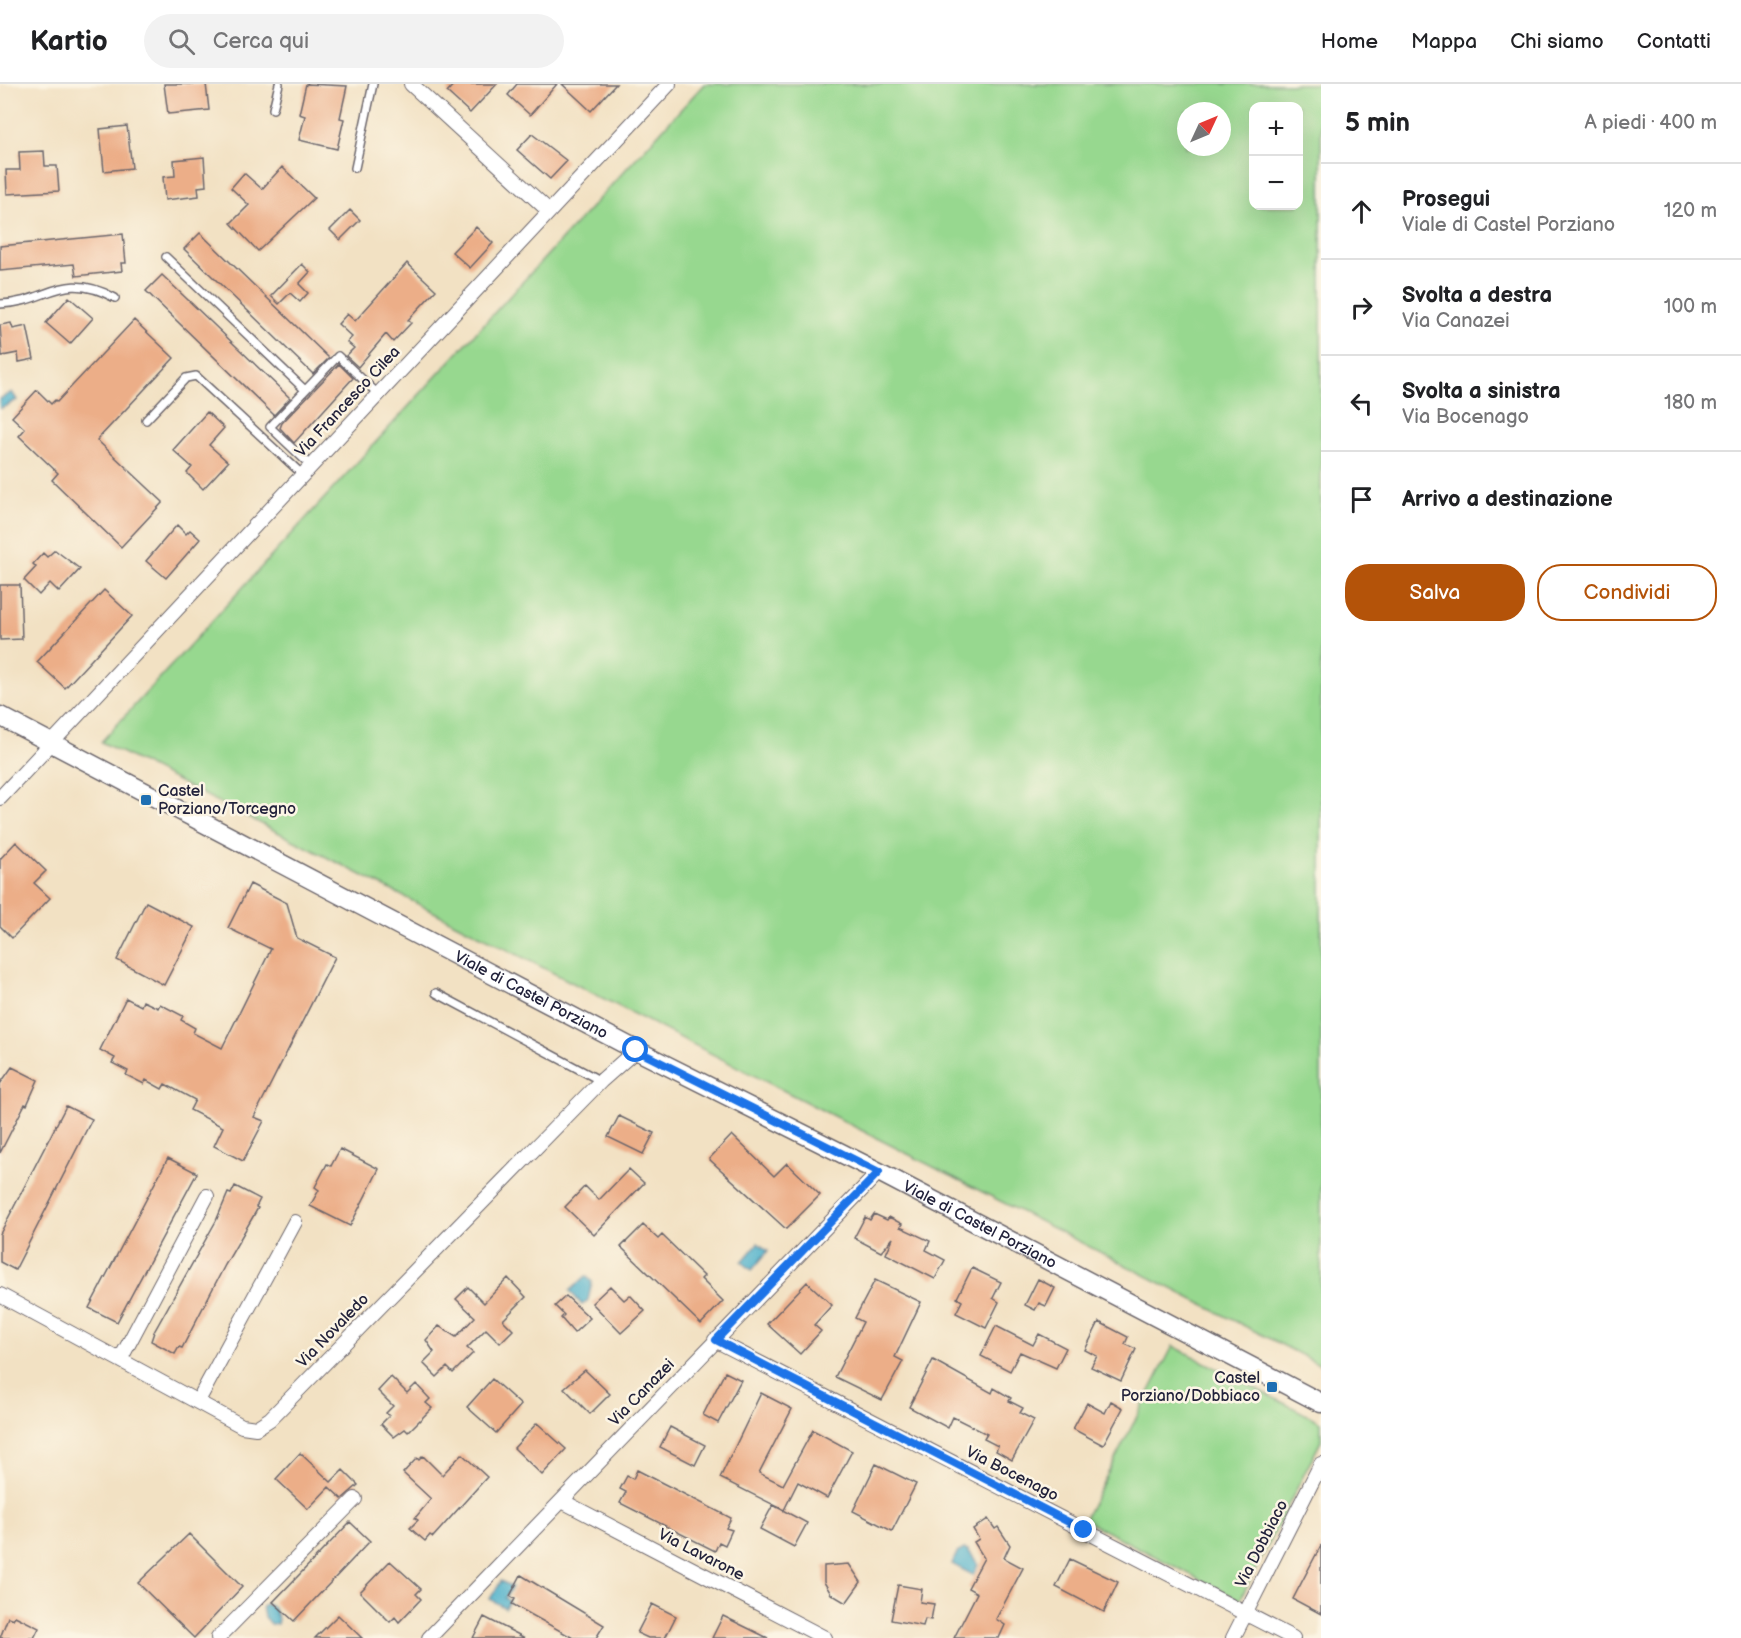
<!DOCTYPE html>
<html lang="it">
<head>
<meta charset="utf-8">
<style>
  body { margin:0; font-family:"Balsamiq Sans",sans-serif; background:#f2f2f2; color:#202124 }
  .controls { position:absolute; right:18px; top:18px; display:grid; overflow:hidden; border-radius:12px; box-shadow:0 6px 24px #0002 }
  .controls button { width:54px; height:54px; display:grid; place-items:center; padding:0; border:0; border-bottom:2px solid #e0e0e0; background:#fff; color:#202124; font:30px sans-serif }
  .compass { position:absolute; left:1177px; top:18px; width:54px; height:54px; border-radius:50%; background:#fff; box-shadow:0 6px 24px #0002; rotate:46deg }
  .stop { position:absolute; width:18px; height:18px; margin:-14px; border:4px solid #1a73e8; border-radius:50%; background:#fff }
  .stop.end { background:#1a73e8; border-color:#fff; box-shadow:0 2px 6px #0008 }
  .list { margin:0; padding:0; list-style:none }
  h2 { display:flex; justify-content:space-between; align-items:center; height:78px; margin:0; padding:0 24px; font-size:26px }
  h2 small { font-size:20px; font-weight:400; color:#757577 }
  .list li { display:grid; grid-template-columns:39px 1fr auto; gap:18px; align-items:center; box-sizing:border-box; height:96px; padding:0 24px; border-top:2px solid #e0e0e0 }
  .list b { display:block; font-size:22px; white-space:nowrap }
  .list p { margin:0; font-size:20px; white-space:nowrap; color:#757577 }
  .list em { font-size:20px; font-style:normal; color:#757577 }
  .actions { display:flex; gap:12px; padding:18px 24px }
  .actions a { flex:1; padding:14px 0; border:2px solid #b45309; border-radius:24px; text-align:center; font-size:21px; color:#b45309 }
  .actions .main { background:#b45309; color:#fff }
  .icon { flex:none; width:33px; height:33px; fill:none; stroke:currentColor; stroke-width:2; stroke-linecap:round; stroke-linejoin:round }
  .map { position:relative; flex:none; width:1321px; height:1554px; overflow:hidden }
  header { display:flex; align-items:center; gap:36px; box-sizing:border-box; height:84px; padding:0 30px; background:#fff; border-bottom:2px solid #e0e0e0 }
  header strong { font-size:28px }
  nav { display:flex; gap:33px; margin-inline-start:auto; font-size:21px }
  .search { width:420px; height:54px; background:#f2f2f2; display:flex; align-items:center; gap:15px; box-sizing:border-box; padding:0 21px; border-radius:33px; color:#757577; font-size:22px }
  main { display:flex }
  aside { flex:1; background:#fff }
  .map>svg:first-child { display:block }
</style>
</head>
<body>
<header>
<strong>Kartio</strong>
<div class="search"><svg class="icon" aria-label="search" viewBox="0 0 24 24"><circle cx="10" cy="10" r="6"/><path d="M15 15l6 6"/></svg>Cerca qui</div>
<nav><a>Home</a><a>Mappa</a><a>Chi siamo</a><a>Contatti</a></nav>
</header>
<main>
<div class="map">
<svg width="1321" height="1554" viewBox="0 0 1321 1554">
  <rect width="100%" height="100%" fill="#fcf5e5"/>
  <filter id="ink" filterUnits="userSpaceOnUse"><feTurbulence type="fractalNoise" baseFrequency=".0167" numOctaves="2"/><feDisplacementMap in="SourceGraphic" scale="12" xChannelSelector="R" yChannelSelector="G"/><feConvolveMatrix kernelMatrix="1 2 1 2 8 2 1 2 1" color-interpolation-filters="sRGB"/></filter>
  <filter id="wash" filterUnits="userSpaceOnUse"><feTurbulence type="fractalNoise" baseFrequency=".008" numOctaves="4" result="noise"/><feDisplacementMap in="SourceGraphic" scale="24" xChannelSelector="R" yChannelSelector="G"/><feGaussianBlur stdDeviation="1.35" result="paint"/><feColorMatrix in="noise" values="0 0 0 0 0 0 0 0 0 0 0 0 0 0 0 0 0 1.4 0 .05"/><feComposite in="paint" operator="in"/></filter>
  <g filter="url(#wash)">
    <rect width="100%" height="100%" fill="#f2e1c3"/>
    <path fill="#97d88f" stroke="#5c7d65" stroke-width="1.5" fill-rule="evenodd" d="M704 0H1321V1281L101 658ZM1254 22H1298V122H1254ZM1186 27H1222V63H1186Z
      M1173 1262 1321 1338V1357L1240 1516 1084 1436Z"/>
    <path fill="#4cb0cb" stroke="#376983" stroke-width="1.5" d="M12 308 17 316 0 325V315Z
      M758 1159 768 1167 752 1186 742 1178Z
      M586 1192 592 1198 588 1216 582 1221 570 1207Z
      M964 1465 968 1466 978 1480 973 1491 952 1480 957 1469Z
      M501 1497 512 1503 505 1514 509 1517 505 1524 490 1515Z
      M265 1520 273 1523 278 1535 277 1540 271 1541 264 1533 262 1523Z"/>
    <g id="blocks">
      <path fill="#ecae88" d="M164 0H206L209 26 168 30Z
        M306 0 347 2 340 34 344 35 337 65 299 56 305 32 299 30Z
        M454 0H497L470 29 447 8Z
        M517 0H557L530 31 508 11Z
        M562 0H616L591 27Z
        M127 42 132 84 104 87 100 45Z
        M532 50 567 77 550 95 517 66Z
        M44 67 45 82H57L59 107 7 110 6 86H20L19 68Z
        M204 73 206 102 198 103 199 112 165 116 163 93 175 92 174 76Z
        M282 83 314 114 258 167 231 139 249 121 231 104 244 89 262 105Z
        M350 126 360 136 340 156 330 146Z
        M476 143 493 159 470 184 452 168Z
        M200 149 329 274 313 290 184 165Z
        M123 150 126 179H121L122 187 76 192 74 180 0 187V162Z
        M407 179 436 206 408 236 411 239 393 258 386 250 358 283 346 272 354 264 347 258 352 253 338 240 347 230 355 237Z
        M302 180 310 188 299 200 308 209 300 218 290 209 279 220 271 212Z
        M162 191 290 314 274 331 146 207Z
        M69 213 93 234 70 260 46 239Z
        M134 236 174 274 97 356 163 418 121 463 52 396 58 389 19 352 25 345 12 333 37 306 51 320 55 316 57 318Z
        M11 239 13 245 27 242 34 275 19 278 18 269 2 272 0 241Z
        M339 280 353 294 294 359 280 344 282 339Z
        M207 328 224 344 209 361 228 378 203 405 187 389 192 383 173 366Z
        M177 441 186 450 190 446 200 455 166 494 146 477Z
        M55 466 80 485 59 508 50 499 39 511 24 496 36 483 33 480 43 469 47 473Z
        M0 501H20L22 555 0 556Z
        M104 506 132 532 65 604 37 578Z
        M16 758 46 787 34 799 50 814 12 854 0 842V775Z
        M250 800 287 819 297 854 335 873 254 1033 264 1037 243 1077 214 1062 223 1043 190 1026 195 1016 165 1000 162 1005 146 996 144 1000 126 991 128 987 112 979 115 974 100 966 126 914 141 922 143 917 158 924 160 920 183 932 181 936 195 944 193 949 222 964 271 865 228 844Z
        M146 818 194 843 164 901 117 876Z
        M12 983 38 996 27 1021 25 1020 0 1069V1000Z
        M66 1022 92 1035 15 1186 0 1178V1150Z
        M619 1032 654 1049 643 1070 608 1053Z
        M732 1051 774 1092 787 1079 820 1111 786 1145 709 1075Z
        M340 1065 379 1085 350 1142 310 1122 319 1106 315 1103 327 1080 331 1082Z
        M168 1074 197 1089 117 1238 89 1224Z
        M629 1085 644 1099 594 1151 565 1123 585 1102 599 1116Z
        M235 1102 260 1115 256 1123 258 1124 225 1181 182 1264 179 1263 175 1270 151 1257 154 1248 216 1137 228 1109 231 1110Z
        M874 1130 887 1136 889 1133 902 1140 900 1143 930 1157 926 1166 945 1176 935 1195 886 1170 893 1154 881 1168 854 1154 865 1133 870 1136Z
        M643 1141 658 1155 662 1151 704 1192 701 1195 723 1217 701 1240 621 1163Z
        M972 1184 1001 1198 993 1214 999 1218 986 1244 956 1229 962 1217 957 1214Z
        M508 1194 526 1213 503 1236 513 1246 500 1259 486 1245 467 1264 473 1269 453 1289 447 1283 437 1293 423 1279 434 1268 426 1256 439 1242 456 1253 475 1233 456 1215 468 1203 484 1219Z
        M1038 1195 1055 1204 1046 1222 1039 1219 1035 1226 1025 1221Z
        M875 1196 921 1218 895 1273 903 1277 882 1316 835 1293 863 1238 855 1234Z
        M807 1198 832 1221 814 1241 821 1247 800 1270 767 1240Z
        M610 1202 624 1216 630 1211 645 1227 621 1249 592 1219Z
        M566 1212 590 1234 574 1249 561 1234 564 1231 555 1222Z
        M1099 1238 1128 1253 1125 1260 1136 1265 1121 1297 1091 1283 1097 1272 1085 1266Z
        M996 1242 1033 1261 1039 1250 1066 1264 1056 1284 1020 1268 1010 1287 981 1272Z
        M933 1276 992 1309 994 1304 1011 1314 1009 1317 1023 1324 1020 1329 1034 1336 1012 1376 996 1367 998 1362 984 1355 987 1350 953 1333 948 1344 909 1323Z
        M585 1286 610 1310 590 1330 564 1304Z
        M725 1288 741 1296 718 1339 703 1331Z
        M391 1293 407 1309 416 1300 430 1315 426 1319 432 1324 408 1348 405 1345 394 1353 381 1340 389 1332 386 1329 393 1322 378 1307Z
        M492 1295 521 1321 496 1349 467 1323Z
        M761 1309 792 1325 759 1389 783 1401 813 1346 852 1367 827 1414 798 1398 784 1426 720 1394Z
        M1111 1317 1123 1324 1103 1361 1073 1345 1087 1319 1105 1329Z
        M537 1339 566 1365 542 1391 514 1364Z
        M670 1343 705 1361 695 1381 660 1363Z
        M300 1369 331 1398 343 1386 358 1401 342 1415 329 1403 308 1425 276 1395Z
        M462 1370 487 1393 433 1453 430 1451 425 1457 410 1444 418 1436 415 1434 431 1415 403 1389 417 1374 419 1376 423 1372 442 1391Z
        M876 1380 916 1400 892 1447 853 1427Z
        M637 1386 731 1434 726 1444 732 1446 725 1461 719 1458 715 1467 620 1419 626 1408 620 1405 627 1392 633 1395Z
        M773 1421 807 1439 794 1463 760 1445Z
        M988 1435 995 1445 998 1443 1010 1461 1004 1474 1023 1484 996 1535 1005 1541 999 1554H954L977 1509 968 1504 984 1474 974 1458 979 1455 973 1445Z
        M350 1438 370 1457 294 1537 273 1518Z
        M189 1450 242 1503 194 1554 138 1499Z
        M1321 1461V1530L1293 1515Z
        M1070 1475 1118 1498 1104 1528 1056 1503Z
        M390 1477 421 1505 416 1510 421 1515 399 1538 395 1533 390 1538 360 1508Z
        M849 1480 861 1498 846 1519 831 1510 824 1498V1482Z
        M521 1491 604 1541 596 1554H573L512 1520 515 1515 510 1512Z
        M898 1501 922 1505 920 1518 934 1520 931 1536 925 1535 923 1542 891 1536Z
        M652 1520 676 1532 665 1554H648L637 1549Z
        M338 1531 362 1554H315Z
        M15 1532 39 1544 34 1554H0L8 1533 13 1535Z
        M723 1532 768 1554H712Z
        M484 1533 525 1554H473Z"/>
    </g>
  </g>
  <g filter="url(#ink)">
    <use href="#blocks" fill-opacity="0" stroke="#6b656b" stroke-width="1.5"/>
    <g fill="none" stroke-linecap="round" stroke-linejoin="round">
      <defs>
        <path id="service" d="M273 25 279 0
          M355 84 373 0
          M166 173 305 306
          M0 220C48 219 61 185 115 214
          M146 336 186 294 196 292 303 391
          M311 382 270 343 338 272 378 310
          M436 909 601 997"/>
        <path id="minor" d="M411 0 549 127
          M0 714 669 0
          M0 1211 242 1342 256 1344 270 1335 601 997 636 966
          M715 1256 1293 1554
          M120 1276 207 1112
          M198 1317 295 1138
          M562 1417 825 1554
          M218 1554 355 1415
          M429 1554 879 1088
          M1233 1554 1321 1380"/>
        <g id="tertiary">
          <path id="s1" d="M0 632 636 966 879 1088 1321 1319"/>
        </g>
      </defs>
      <use href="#service" stroke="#6b656b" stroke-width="10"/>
      <use href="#minor" stroke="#6b656b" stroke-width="16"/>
      <use href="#tertiary" stroke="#6b656b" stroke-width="21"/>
      <use href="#service" stroke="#fff" stroke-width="7"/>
      <use href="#minor" stroke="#fff" stroke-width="14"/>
      <use href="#tertiary" stroke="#fff" stroke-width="18"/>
    </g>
  </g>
  <g fill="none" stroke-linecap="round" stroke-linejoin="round" filter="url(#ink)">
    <path stroke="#1a73e8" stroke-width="8" d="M636 966 879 1088 716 1256 1084 1446"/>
  </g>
  <g fill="#1f6fb2" stroke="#fcf5e5" stroke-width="2">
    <rect x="140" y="710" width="12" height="12" rx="3"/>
    <rect x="1266" y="1297" width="12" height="12" rx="3"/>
  </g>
  <g text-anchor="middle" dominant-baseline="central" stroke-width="5" stroke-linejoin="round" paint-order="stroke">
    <g font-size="16" fill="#22223b" stroke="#fcf5e5">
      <text transform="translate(348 318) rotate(-47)">Via Francesco Cilea</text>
      <text stroke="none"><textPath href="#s1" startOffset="600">Viale di Castel Porziano</textPath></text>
      <text stroke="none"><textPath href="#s1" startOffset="1104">Viale di Castel Porziano</textPath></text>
      <text transform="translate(333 1247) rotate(-46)">Via Novaledo</text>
      <text transform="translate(642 1309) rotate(-46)">Via Canazei</text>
      <text transform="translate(1012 1390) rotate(27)">Via Bocenago</text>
      <text transform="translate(1262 1460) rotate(-63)">Via Dobbiaco</text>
      <text transform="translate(701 1471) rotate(27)">Via Lavarone</text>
    </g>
    <g font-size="16" fill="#22223b" stroke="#fcf5e5" text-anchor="start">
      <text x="158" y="707">Castel<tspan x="158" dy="18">Porziano/Torcegno</tspan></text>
      <text x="1260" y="1294" text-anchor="end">Castel<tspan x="1260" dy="18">Porziano/Dobbiaco</tspan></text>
    </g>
  </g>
</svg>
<div class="controls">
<button>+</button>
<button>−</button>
</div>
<svg class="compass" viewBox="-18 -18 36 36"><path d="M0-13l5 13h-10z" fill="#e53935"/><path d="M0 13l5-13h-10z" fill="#757577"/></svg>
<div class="stop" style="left:636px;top:966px"></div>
<div class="stop end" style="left:1084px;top:1446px"></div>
</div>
<aside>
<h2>5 min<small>A piedi · 400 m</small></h2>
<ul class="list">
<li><svg class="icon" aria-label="ahead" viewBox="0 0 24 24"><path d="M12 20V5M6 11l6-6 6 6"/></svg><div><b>Prosegui</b><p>Viale di Castel Porziano</p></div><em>120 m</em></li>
<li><svg class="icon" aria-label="right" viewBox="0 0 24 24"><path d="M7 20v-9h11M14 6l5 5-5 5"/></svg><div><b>Svolta a destra</b><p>Via Canazei</p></div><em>100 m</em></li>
<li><svg class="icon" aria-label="left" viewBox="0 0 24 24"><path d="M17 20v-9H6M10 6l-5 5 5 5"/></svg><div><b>Svolta a sinistra</b><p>Via Bocenago</p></div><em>180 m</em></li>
<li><svg class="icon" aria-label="arrive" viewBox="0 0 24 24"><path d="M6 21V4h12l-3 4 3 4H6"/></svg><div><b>Arrivo a destinazione</b></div></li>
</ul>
<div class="actions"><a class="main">Salva</a><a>Condividi</a></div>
</aside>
</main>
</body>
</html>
